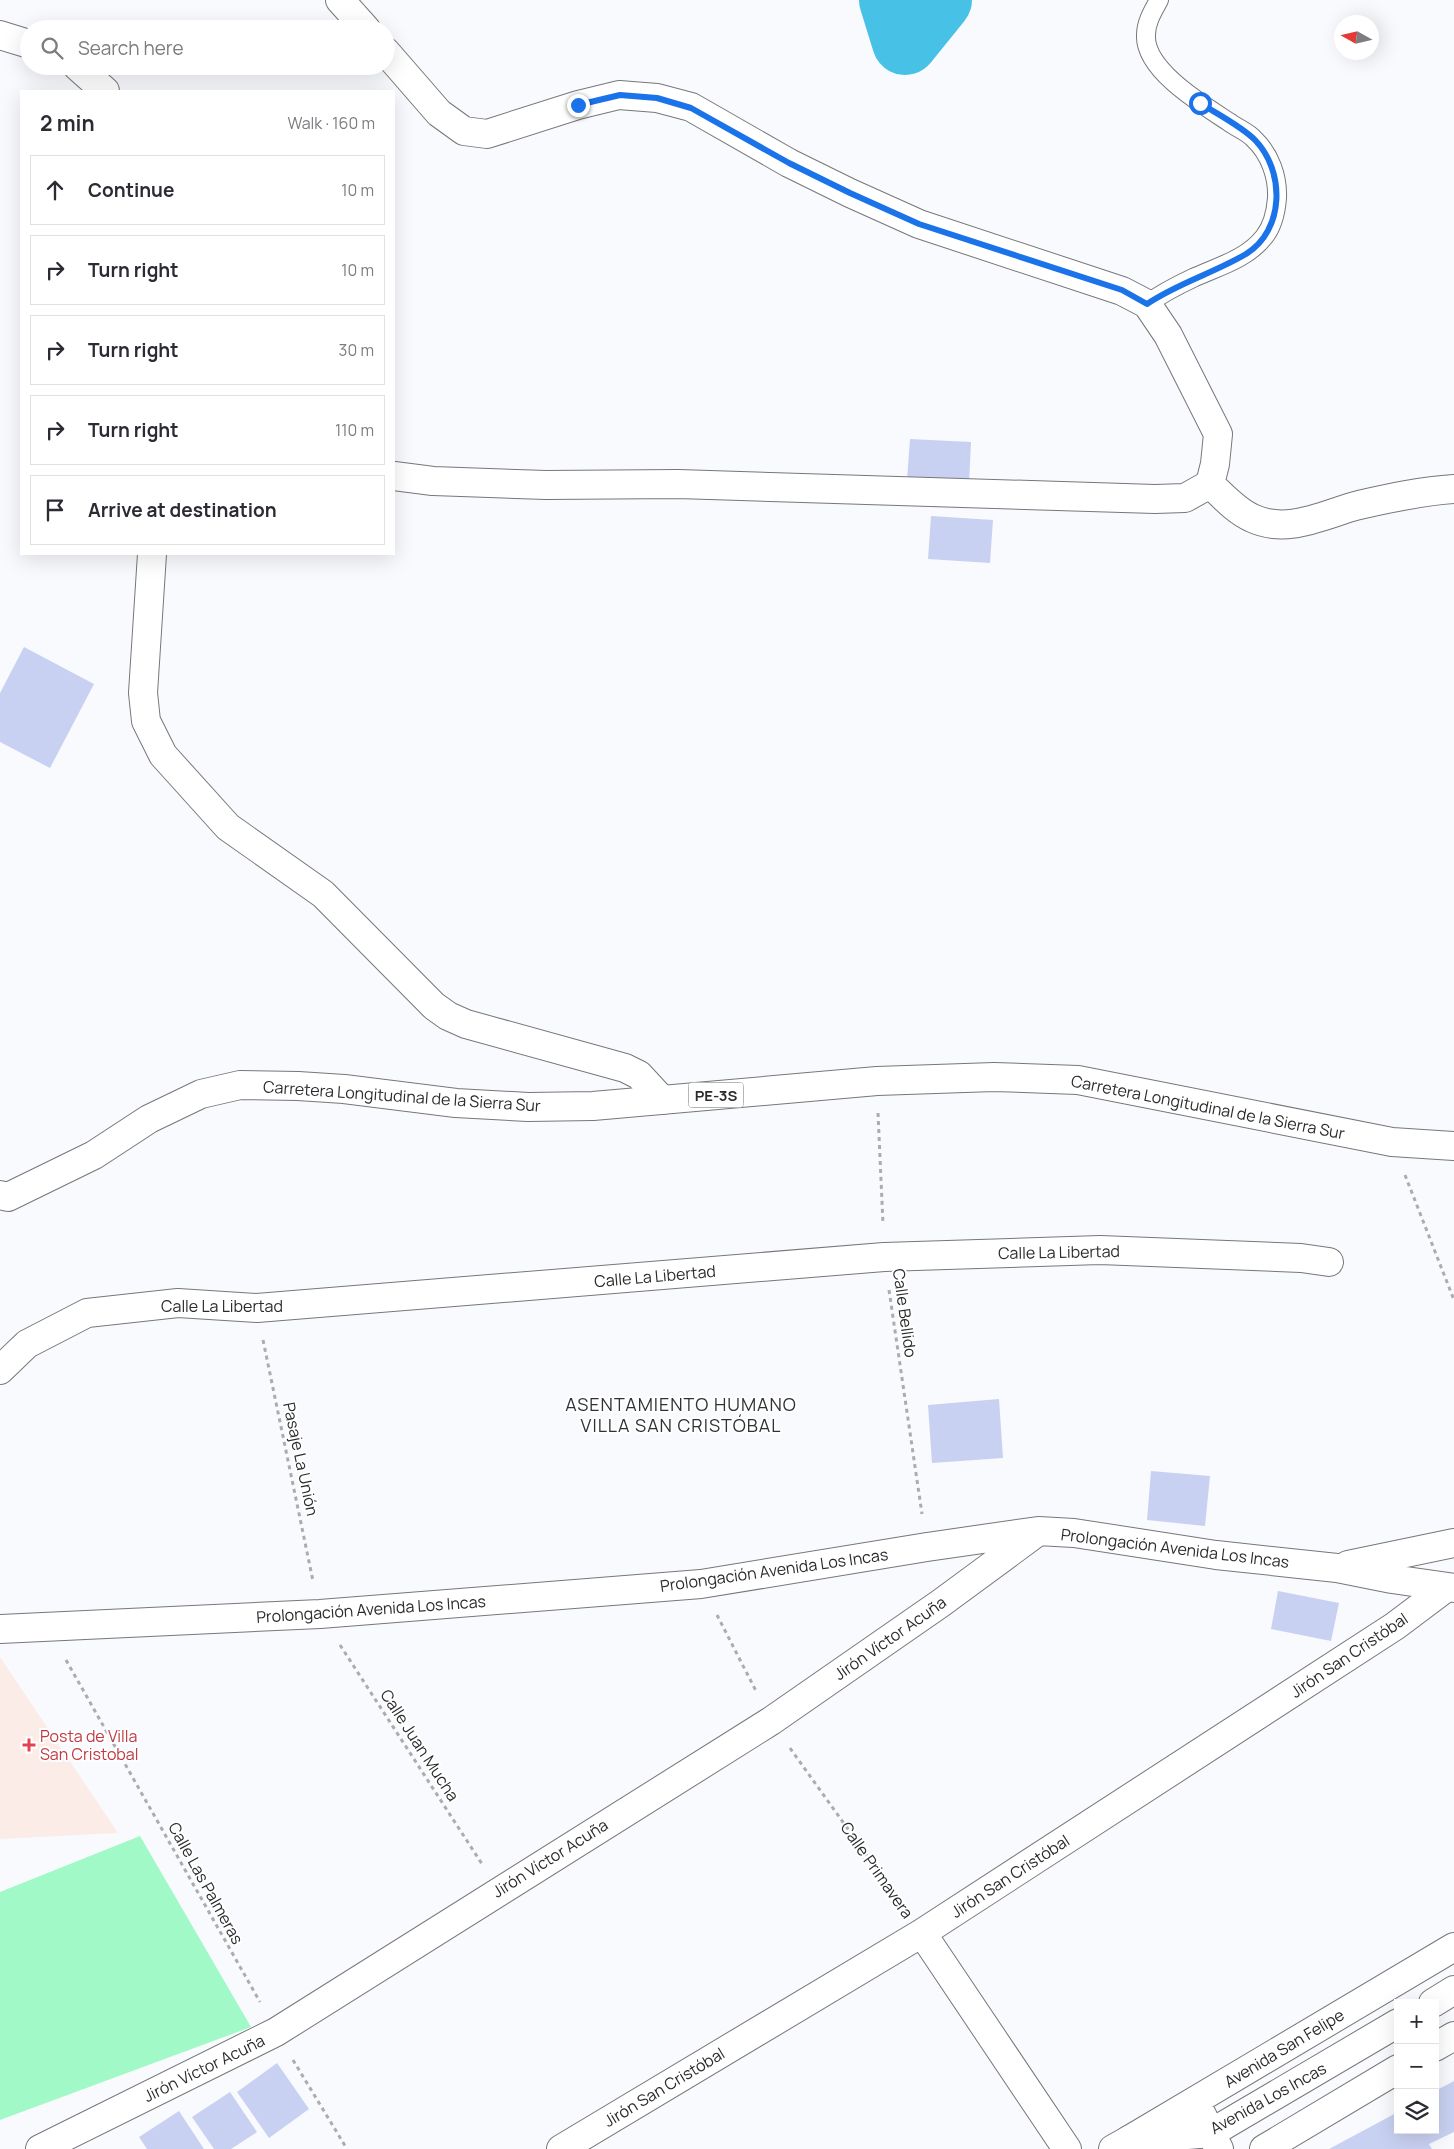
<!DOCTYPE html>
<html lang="en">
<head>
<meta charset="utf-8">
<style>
  body { margin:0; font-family:Manrope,sans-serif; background:#f2f2f3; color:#2b2b33 }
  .controls { position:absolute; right:15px; bottom:15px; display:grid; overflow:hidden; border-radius:0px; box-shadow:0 5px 20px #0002 }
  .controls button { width:45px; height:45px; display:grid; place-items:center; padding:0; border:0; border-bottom:1px solid #e1e1e2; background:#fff; color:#2b2b33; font:25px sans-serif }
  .compass { position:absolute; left:1334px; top:15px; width:45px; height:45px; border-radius:50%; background:#fff; box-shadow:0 5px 20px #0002; rotate:278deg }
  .stop { position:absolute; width:15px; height:15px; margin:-11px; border:4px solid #1a73e8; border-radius:50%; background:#fff }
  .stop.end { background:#1a73e8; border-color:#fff; box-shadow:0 1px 5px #0008 }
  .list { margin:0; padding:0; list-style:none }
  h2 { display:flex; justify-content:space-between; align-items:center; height:65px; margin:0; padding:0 20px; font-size:21px }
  h2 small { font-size:16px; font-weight:400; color:#7c7c81 }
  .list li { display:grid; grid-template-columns:32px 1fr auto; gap:15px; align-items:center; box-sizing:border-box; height:70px; margin:0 10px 10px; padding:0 10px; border:1px solid #e1e1e2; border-radius:0px }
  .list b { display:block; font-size:19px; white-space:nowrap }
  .list em { font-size:16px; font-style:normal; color:#7c7c81 }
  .icon { flex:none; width:28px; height:28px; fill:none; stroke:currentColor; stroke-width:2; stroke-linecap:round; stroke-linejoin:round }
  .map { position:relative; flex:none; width:1454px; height:2149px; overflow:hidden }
  .search { position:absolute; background:#fff; box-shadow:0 5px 20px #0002; left:20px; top:20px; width:375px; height:55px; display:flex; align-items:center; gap:12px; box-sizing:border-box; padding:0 18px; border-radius:28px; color:#7c7c81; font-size:19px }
  .panel { position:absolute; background:#fff; box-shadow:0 5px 20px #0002; left:20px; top:90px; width:375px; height:465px; border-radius:0px }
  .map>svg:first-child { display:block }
</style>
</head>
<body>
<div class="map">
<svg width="1454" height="2149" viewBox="0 0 1454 2149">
  <rect width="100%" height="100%" fill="#f9fafd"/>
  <path fill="#fcece8" d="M0 1657 118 1833 0 1839Z"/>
  <path fill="#a1f9c7" d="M140 1836 251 2027 0 2120V1892Z"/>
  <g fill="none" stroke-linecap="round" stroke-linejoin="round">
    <path stroke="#48c1e7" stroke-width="66" d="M892 0 905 42 939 0"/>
  </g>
  <path fill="#c9d1f2" d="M910 439 971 442 969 484 907 480Z
    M931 516 993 520 990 563 928 559Z
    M24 647 94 684 50 768 0 742V693Z
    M999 1399 1003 1458 932 1463 928 1405Z
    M1151 1471 1210 1476 1205 1526 1147 1520Z
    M1278 1591 1339 1603 1331 1641 1271 1629Z
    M277 2063 309 2109 269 2138 237 2092Z
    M1454 2081V2132L1429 2144 1432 2149H1329L1398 2112V2130H1435V2091Z
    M230 2092 257 2132 231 2149H214L192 2117Z
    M179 2111 204 2149H147L139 2137Z"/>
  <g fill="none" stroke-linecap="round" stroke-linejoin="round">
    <defs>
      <path id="service" d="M1147 304C1161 294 1176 286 1193 278 1217 267 1247 259 1264 237 1273 226 1276 211 1277 198 1278 177 1270 154 1254 139 1248 132 1237 128 1229 122 1203 105 1144 70 1146 35 1146 22 1153 11 1159 0"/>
      <path id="minor" d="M340 0 366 29
        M0 35 29 44
        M386 52 439 113 464 131 487 134 578 105 619 95 657 98 691 107 789 163 850 193 919 224 1122 291 1147 304 1168 335 1218 434 1215 464 1210 484 1185 498 1155 499 678 484 546 485 433 481 394 476
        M77 66 105 91
        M1210 484C1223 496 1236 511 1252 518 1288 535 1324 514 1359 505 1390 498 1422 491 1454 489
        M152 554 143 693 146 721 163 755 228 827 323 894 434 1006 448 1016 466 1024 625 1068 639 1075 662 1100
        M0 1370 27 1344 87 1313 178 1303 257 1308 884 1257 1100 1250 1301 1258 1329 1262
        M1348 1565 1454 1543
        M0 1629 320 1614 701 1584 927 1547 1038 1531 1074 1533 1216 1555 1337 1568 1392 1579 1454 1588
        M922 1933 1067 2149
        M1195 2101 1219 2149
        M1129 2140 1454 1947
        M40 2149 276 2032 771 1721 941 1603 1036 1533
        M561 2149 922 1933 1395 1626 1447 1587"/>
      <path id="tertiary" d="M1433 2003 1454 1990
        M1435 2047 1454 2036
        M1113 2149 1129 2140 1211 2133 1398 2023
        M1264 2149 1398 2069"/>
      <path id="trunk" d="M0 1195 8 1197 94 1155 149 1119 201 1094 240 1085 298 1086 344 1089 456 1103 528 1107 593 1106 877 1081 994 1077 1078 1080 1392 1142 1454 1146"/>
    </defs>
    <use href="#service" stroke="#76777a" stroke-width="20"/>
    <use href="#minor" stroke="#76777a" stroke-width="30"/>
    <use href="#tertiary" stroke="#76777a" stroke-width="30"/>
    <use href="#trunk" stroke="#76777a" stroke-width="30"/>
    <path stroke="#abacae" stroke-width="3" stroke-dasharray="4 4" stroke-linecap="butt" d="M878 1113 883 1224
      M1405 1175 1454 1300
      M889 1290 922 1514
      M263 1340 313 1581
      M717 1615 756 1691
      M340 1645 482 1864
      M66 1660 260 2002
      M790 1748 903 1906
      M293 2060 347 2149"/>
    <use href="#service" stroke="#fff" stroke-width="18"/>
    <use href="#minor" stroke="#fff" stroke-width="28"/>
    <use href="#tertiary" stroke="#fff" stroke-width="28"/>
    <use href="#trunk" stroke="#fff" stroke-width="28"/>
  </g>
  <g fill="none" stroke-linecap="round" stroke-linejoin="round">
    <path stroke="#1a73e8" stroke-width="6" d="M578 105 620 95 657 98 691 108 789 163 850 193 919 224 1122 290 1147 304C1178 283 1214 273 1246 254 1285 230 1285 171 1255 140 1241 126 1217 114 1200 103"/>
  </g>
  <path fill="#e0444e" stroke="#fff" stroke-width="2" d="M26.5 1737.5h5v5h5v5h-5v5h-5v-5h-5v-5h5z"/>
  <g text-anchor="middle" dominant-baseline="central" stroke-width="4" stroke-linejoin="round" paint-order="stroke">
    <rect fill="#fff" stroke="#6a6b6b" stroke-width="1" x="688.5" y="1082.5" width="55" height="25" rx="4"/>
    <g font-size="15" font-weight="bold" fill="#2a2b2c">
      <text x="716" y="1095">PE-3S</text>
    </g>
    <g font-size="16" fill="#2a2b2c" stroke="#fff">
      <text transform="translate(402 1096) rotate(4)">Carretera Longitudinal de la Sierra Sur</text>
      <text transform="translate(1208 1107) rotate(11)">Carretera Longitudinal de la Sierra Sur</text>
      <text transform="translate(1059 1252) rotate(-1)">Calle La Libertad</text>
      <text transform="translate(655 1276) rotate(-5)">Calle La Libertad</text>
      <text x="222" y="1306">Calle La Libertad</text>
      <text transform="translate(905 1313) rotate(82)">Calle Bellido</text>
      <text transform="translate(301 1459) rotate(78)">Pasaje La Unión</text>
      <text transform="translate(1175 1548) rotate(7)">Prolongación Avenida Los Incas</text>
      <text transform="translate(774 1570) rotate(-8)">Prolongación Avenida Los Incas</text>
      <text transform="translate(371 1609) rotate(-4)">Prolongación Avenida Los Incas</text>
      <text transform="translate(890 1638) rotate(-35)">Jirón Víctor Acuña</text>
      <text transform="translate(1349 1655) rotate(-34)">Jirón San Cristóbal</text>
      <text transform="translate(420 1745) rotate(57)">Calle Juan Mucha</text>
      <text transform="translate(550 1858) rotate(-32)">Jirón Víctor Acuña</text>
      <text transform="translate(877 1870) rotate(55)">Calle Primavera</text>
      <text transform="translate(1010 1876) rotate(-33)">Jirón San Cristóbal</text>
      <text transform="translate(206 1883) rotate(61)">Calle Las Palmeras</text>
      <text transform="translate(1284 2048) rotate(-31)">Avenida San Felipe</text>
      <text transform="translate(204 2068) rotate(-26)">Jirón Víctor Acuña</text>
      <text transform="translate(664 2087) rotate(-31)">Jirón San Cristóbal</text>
      <text transform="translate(1268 2098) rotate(-29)">Avenida Los Incas</text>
    </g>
    <g font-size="16" fill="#be3a42" stroke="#fff" text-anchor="start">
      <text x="40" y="1736">Posta de Villa<tspan x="40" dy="18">San Cristobal</tspan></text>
    </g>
    <g font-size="18" letter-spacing="1" fill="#303134" stroke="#fff">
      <text x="681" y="1404">ASENTAMIENTO HUMANO<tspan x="681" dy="21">VILLA SAN CRISTÓBAL</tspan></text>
    </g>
  </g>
</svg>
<div class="controls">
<button>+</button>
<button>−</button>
<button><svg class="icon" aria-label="layers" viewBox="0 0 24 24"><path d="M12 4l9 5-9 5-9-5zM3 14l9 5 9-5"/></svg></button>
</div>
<svg class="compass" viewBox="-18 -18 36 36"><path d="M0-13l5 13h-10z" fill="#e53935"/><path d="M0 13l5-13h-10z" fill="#7c7c81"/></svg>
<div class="stop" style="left:1200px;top:103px"></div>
<div class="stop end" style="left:578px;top:105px"></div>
<div class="search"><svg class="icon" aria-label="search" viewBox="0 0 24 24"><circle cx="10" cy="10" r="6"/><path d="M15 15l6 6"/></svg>Search here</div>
<section class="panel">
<h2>2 min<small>Walk · 160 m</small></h2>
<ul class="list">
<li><svg class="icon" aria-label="ahead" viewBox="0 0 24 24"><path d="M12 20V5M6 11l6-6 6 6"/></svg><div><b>Continue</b></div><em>10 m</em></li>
<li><svg class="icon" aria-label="right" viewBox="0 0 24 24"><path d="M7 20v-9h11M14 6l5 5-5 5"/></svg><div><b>Turn right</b></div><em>10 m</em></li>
<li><svg class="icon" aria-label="right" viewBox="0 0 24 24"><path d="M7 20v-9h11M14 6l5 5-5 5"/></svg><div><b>Turn right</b></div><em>30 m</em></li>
<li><svg class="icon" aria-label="right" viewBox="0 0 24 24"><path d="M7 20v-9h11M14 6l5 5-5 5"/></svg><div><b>Turn right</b></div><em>110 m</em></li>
<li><svg class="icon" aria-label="arrive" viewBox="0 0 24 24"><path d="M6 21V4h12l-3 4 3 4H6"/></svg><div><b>Arrive at destination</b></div></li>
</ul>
</section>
</div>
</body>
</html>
